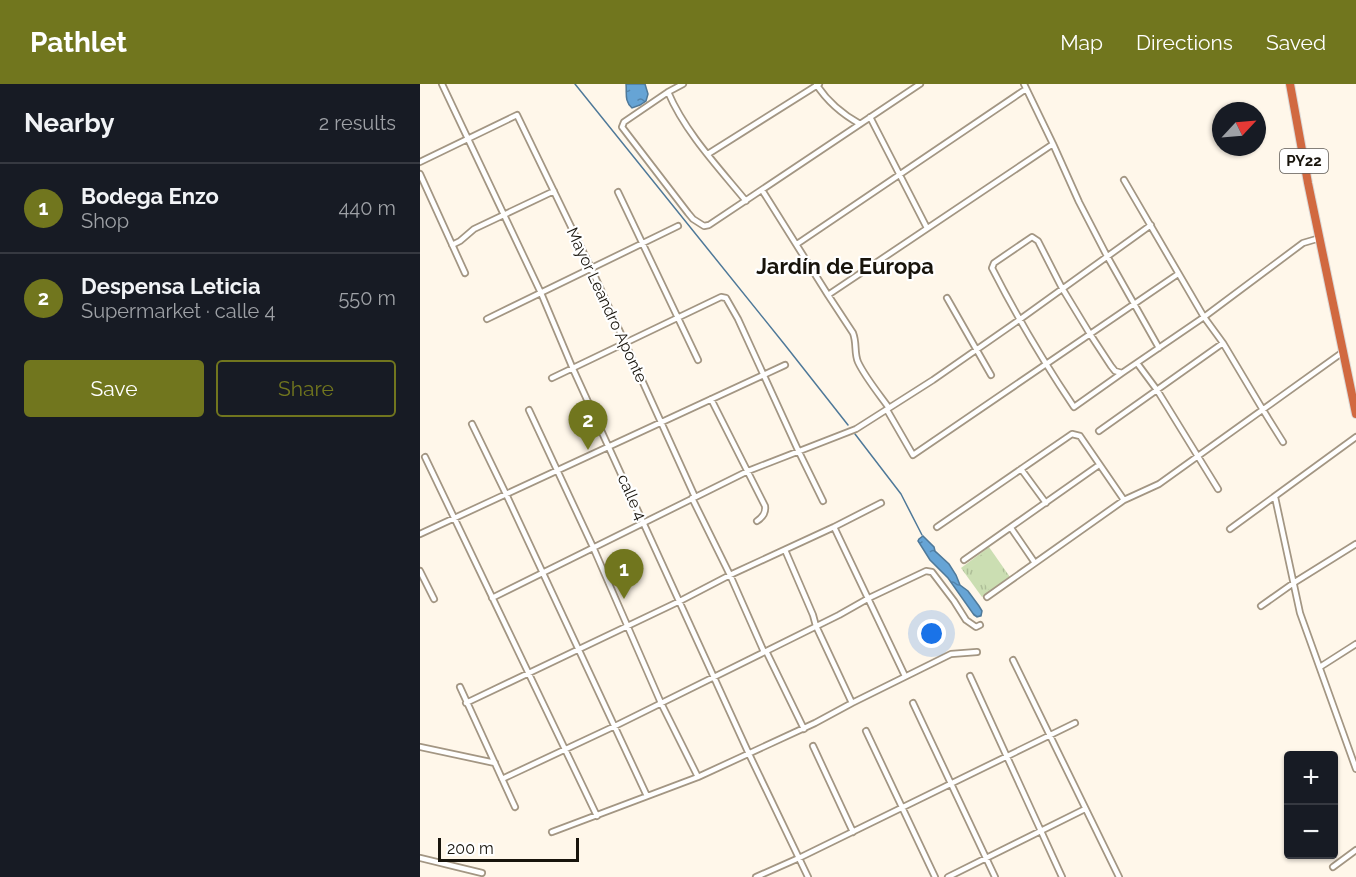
<!DOCTYPE html>
<html lang="en">
<head>
<meta charset="utf-8">
<style>
  body { margin:0; font-family:Raleway,sans-serif; background:#242831; color:#f1f3f6 }
  .controls { position:absolute; right:18px; bottom:18px; display:grid; overflow:hidden; border-radius:6px; box-shadow:0 2px 4px #0004 }
  .controls button { width:54px; height:54px; display:grid; place-items:center; padding:0; border:0; border-bottom:2px solid #363941; background:#171b24; color:#f1f3f6; font:30px sans-serif }
  .compass { position:absolute; left:792px; top:18px; width:54px; height:54px; border-radius:50%; background:#171b24; box-shadow:0 2px 4px #0004; rotate:64deg }
  .scale { position:absolute; left:18px; bottom:15px; width:141px; box-sizing:border-box; padding-left:6px; border:3px solid #18140c; border-top:0; font-size:16px; line-height:21px; white-space:nowrap; color:#18140c; -webkit-text-stroke:4px #fff; paint-order:stroke }
  .you { position:absolute; left:512px; top:550px; width:21px; height:21px; margin:-15px; border:4px solid #fff; border-radius:50%; background:#1a73e8; box-shadow:0 0 0 9px #1a73e833 }
  .badge { display:grid; place-items:center; width:39px; height:39px; border-radius:50%; background:#71761e; color:#fff; font-size:20px; font-weight:700 }
  .pin { position:absolute; translate:-50% -50px; filter:drop-shadow(0 2px 3px #0008) }
  .pin::after { content:''; position:absolute; top:32px; width:21px; height:18px; background:inherit; clip-path:polygon(0 0,100% 0,50% 100%) }
  .list { margin:0; padding:0; list-style:none }
  h2 { display:flex; justify-content:space-between; align-items:center; height:78px; margin:0; padding:0 24px; font-size:26px }
  h2 small { font-size:20px; font-weight:400; color:#9ea1a6 }
  .list li { display:grid; grid-template-columns:39px 1fr auto; gap:18px; align-items:center; box-sizing:border-box; height:90px; padding:0 24px; border-top:2px solid #363941 }
  .list b { display:block; font-size:22px; white-space:nowrap }
  .list p { margin:0; font-size:20px; white-space:nowrap; color:#9ea1a6 }
  .list em { font-size:20px; font-style:normal; color:#9ea1a6 }
  .actions { display:flex; gap:12px; padding:18px 24px }
  .actions a { flex:1; padding:14px 0; border:2px solid #71761e; border-radius:6px; text-align:center; font-size:21px; color:#71761e }
  .actions .main { background:#71761e; color:#fff }
  .map { position:relative; flex:none; width:936px; height:793px; overflow:hidden }
  header { display:flex; align-items:center; gap:36px; box-sizing:border-box; height:84px; padding:0 30px; background:#71761e; color:#fff }
  header strong { font-size:28px }
  nav { display:flex; gap:33px; margin-inline-start:auto; font-size:21px }
  main { display:flex }
  aside { flex:1; background:#171b24 }
  .map>svg:first-child { display:block }
</style>
</head>
<body>
<header>
<strong>Pathlet</strong>
<nav><a>Map</a><a>Directions</a><a>Saved</a></nav>
</header>
<main>
<aside>
<h2>Nearby<small>2 results</small></h2>
<ul class="list">
<li><span class="badge">1</span><div><b>Bodega Enzo</b><p>Shop</p></div><em>440 m</em></li>
<li><span class="badge">2</span><div><b>Despensa Leticia</b><p>Supermarket · calle 4</p></div><em>550 m</em></li>
</ul>
<div class="actions"><a class="main">Save</a><a>Share</a></div>
</aside>
<div class="map">
<svg width="936" height="793" viewBox="0 0 936 793">
  <defs>
    <pattern id="grass-tufts" width="24" height="20" patternUnits="userSpaceOnUse" patternTransform="scale(1.5)"><rect width="24" height="20" fill="#cbdeb2"/><path d="M3 7l-1-3M5 7V3M7 7l1-3M15 17l-1-3M17 17v-4M19 17l1-3" fill="none" stroke="#aebe98"/></pattern>
    <pattern id="water-ripples" width="26" height="14" patternUnits="userSpaceOnUse" patternTransform="scale(1.5)"><rect width="26" height="14" fill="#66a4d5"/><path d="M2 4q2-2 4 0t4 0M15 11q2-2 4 0t4 0" fill="none" stroke="#5384ab"/></pattern>
  </defs>
  <rect width="100%" height="100%" fill="#fff7ea"/>
  <path fill="url(#grass-tufts)" d="M569 463 590 493 562 513 541 484Z"/>
  <path fill="#cbdeb2" d="M568 467 587 493 569 506 550 480Z"/>
  <path fill="url(#water-ripples)" stroke="#4f7999" stroke-width="1.5" d="M206 0H225L228 10 226 17 220 21 212 24C204 17 207 9 206 0Z
    M503 452 514 463 515 467 529 480 536 491 540 501 548 507 559 522 562 527 561 532 557 533 554 531 528 494 510 476 498 457 499 455Z"/>
  <g fill="none" stroke-linecap="round" stroke-linejoin="round">
    <path stroke="#4f7999" stroke-width="1.5" d="M155 0 365 261 428 341
      M435 350 481 410 502 451"/>
    <defs>
      <path id="street" d="M22 0 121 209 153 285 329 670 388 793
        M263 0 248 8 204 38 202 43 268 129 273 135 284 142 289 141 500 0
        M396 0C407 17 422 30 440 40
        M604 0 633 60 659 118 687 172 739 264
        M248 8C265 48 298 83 326 117
        M450 33 507 144
        M288 70 399 0
        M0 78 97 31 171 184 275 413
        M0 90 45 189
        M704 96 784 233 803 259 843 326 863 358
        M342 106 408 211 633 60
        M198 108 278 276
        M377 160 606 5
        M32 161 40 157 54 145 134 107
        M408 211 433 249C437 259 434 269 438 278 445 293 459 310 469 324
        M527 214 571 291
        M67 235 258 142
        M717 279 737 306 798 405
        M702 289 654 323C623 277 597 233 572 184L574 179 612 153 618 157 642 204 670 250 691 282 695 287 702 289 784 233 883 159 900 154
        M132 294 301 213 306 214 318 235 378 366 403 417
        M291 315 345 422C346 429 343 433 337 437
        M109 326 173 463 241 619 278 693
        M467 326 493 371 758 190
        M52 340 86 410 227 712
        M679 347 803 259
        M5 373 177 732
        M601 385 626 419
        M855 413 880 529 936 685
        M272 414 310 491 344 568
        M414 443 485 592
        M517 443 652 350 660 352 704 416
        M591 444 615 479
        M810 445 936 353
        M0 450 365 281
        M365 466 393 531 396 542 432 619
        M544 476 679 381
        M0 487 14 515
        M567 513 704 416 739 400 923 268
        M72 514 328 387 436 345 513 296 599 236 731 141
        M841 522 875 498 936 460
        M346 567 384 645
        M593 576 699 793
        M900 583 936 560
        M550 592 642 793
        M40 603 95 723
        M46 619 260 517 310 491 414 443 461 419
        M493 619 575 793
        M446 647 515 793
        M393 662 433 748
        M0 663 75 679
        M82 695 195 642 419 531 449 514 506 487 512 488 534 517 546 536 556 543 560 541
        M132 748 278 693 395 639 432 619 531 570 557 568
        M0 774 62 789
        M913 783 936 766
        M336 793 379 774 655 639
        M528 793 665 725"/>
      <path id="highway" d="M870 0 888 99 936 330"/>
    </defs>
    <use href="#street" stroke="#a39683" stroke-width="8"/>
    <use href="#highway" stroke="#dad9d8" stroke-width="10"/>
    <use href="#street" stroke="#fff" stroke-width="4.5"/>
    <use href="#highway" stroke="#d16940" stroke-width="8"/>
  </g>
  <g text-anchor="middle" dominant-baseline="central" stroke-width="4.5" stroke-linejoin="round" paint-order="stroke">
    <rect fill="#fff" stroke="#5d5a55" stroke-width="1.5" x="860" y="65" width="48" height="24" rx="4.5"/>
    <g font-size="15" font-weight="bold" fill="#18140c">
      <text x="884" y="77">PY22</text>
    </g>
    <g font-size="16" fill="#18140c" stroke="#fff">
      <text transform="translate(187 221) rotate(65)">Mayor Leandro Aponte</text>
      <text transform="translate(212 413) rotate(66)">calle 4</text>
    </g>
    <g font-size="22" font-weight="bold" fill="#18140c" stroke="#fff">
      <text x="425" y="182">Jardín de Europa</text>
    </g>
  </g>
</svg>
<div class="controls">
<button>+</button>
<button>−</button>
</div>
<svg class="compass" viewBox="-18 -18 36 36"><path d="M0-13l5 13h-10z" fill="#e53935"/><path d="M0 13l5-13h-10z" fill="#9ea1a6"/></svg>
<div class="scale">200 m</div>
<div class="you"></div>
<div class="pin badge" style="left:204px;top:515px">1</div>
<div class="pin badge" style="left:168px;top:366px">2</div>
</div>
</main>
</body>
</html>
